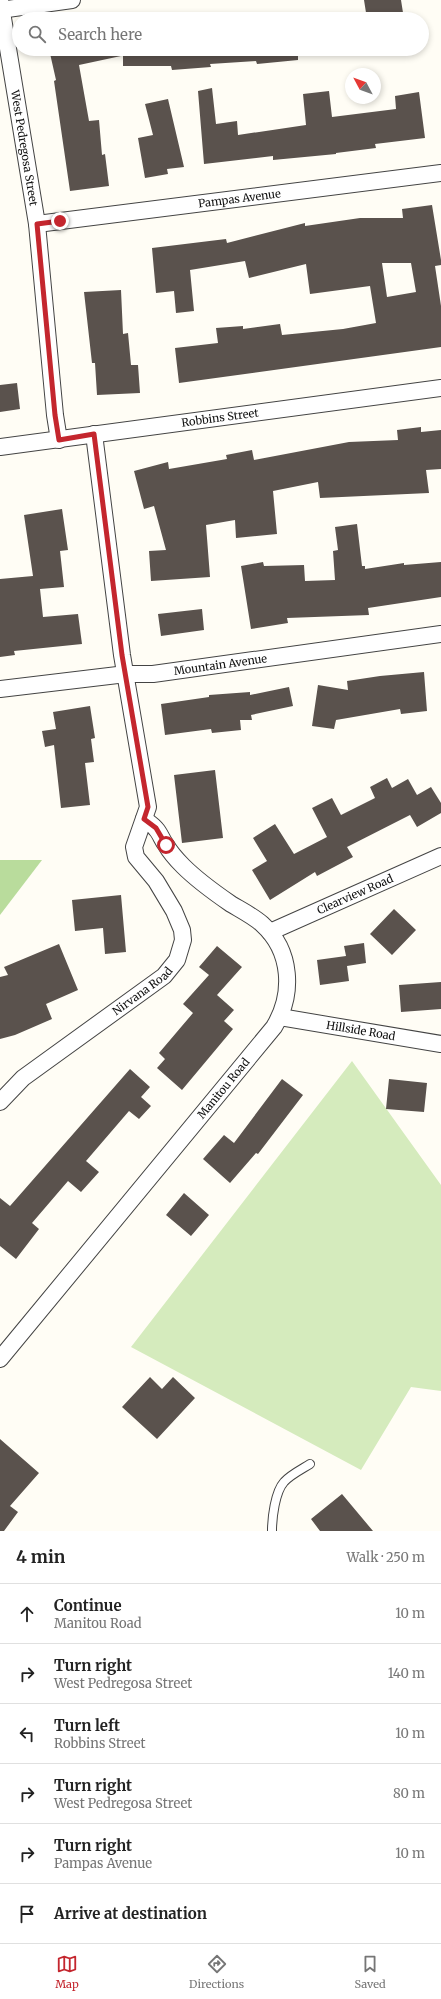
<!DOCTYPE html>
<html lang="en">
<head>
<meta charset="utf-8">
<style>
  body { margin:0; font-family:Merriweather,serif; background:#f6f6f6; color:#222 }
  .compass { position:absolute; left:345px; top:68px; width:36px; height:36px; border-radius:50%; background:#fff; box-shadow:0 2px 6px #0003; rotate:311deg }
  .stop { position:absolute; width:12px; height:12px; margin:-9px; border:3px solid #c4262e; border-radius:50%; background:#fff }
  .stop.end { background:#c4262e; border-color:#fff; box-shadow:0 1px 4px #0008 }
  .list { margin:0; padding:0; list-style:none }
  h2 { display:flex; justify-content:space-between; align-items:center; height:52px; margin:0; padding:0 16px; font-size:17px }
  h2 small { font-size:13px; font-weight:400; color:#767676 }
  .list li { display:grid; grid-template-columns:26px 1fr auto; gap:12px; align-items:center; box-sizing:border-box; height:60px; padding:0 16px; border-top:1px solid #e0e0e0 }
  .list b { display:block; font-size:15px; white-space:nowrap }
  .list p { margin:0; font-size:13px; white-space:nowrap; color:#767676 }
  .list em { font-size:13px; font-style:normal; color:#767676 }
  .icon { flex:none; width:22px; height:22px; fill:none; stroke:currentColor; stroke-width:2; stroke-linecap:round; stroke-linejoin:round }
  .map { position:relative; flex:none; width:441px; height:1531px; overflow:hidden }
  .search { position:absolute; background:#fff; box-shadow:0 2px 6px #0003; left:12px; right:12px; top:12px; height:44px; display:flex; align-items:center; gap:10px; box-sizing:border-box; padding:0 14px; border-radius:22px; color:#767676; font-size:15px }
  .sheet { height:412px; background:#fff }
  nav { display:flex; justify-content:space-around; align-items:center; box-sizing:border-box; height:56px; border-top:1px solid #e0e0e0; background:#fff; font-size:11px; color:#767676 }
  nav a { display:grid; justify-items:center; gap:2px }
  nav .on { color:#c4262e }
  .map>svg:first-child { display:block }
</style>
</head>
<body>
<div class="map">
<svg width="441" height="1531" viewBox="0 0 441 1531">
  <rect width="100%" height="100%" fill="#fffdf5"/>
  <path fill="#d5ebbd" d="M352 1061 441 1185V1391L411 1387 361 1470 131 1347Z"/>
  <path fill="#b9dc9c" d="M0 860H42L0 915Z"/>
  <path fill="#5a524d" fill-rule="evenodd" d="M364 0H401L404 19H367Z
    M49 49H121V56L79 65 89 121 99 120 102 155 105 154 109 186 70 191 54 81 56 80Z
    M123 49H298V60L257 64 256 61 210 64 211 67 172 70 171 66H123Z
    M212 88 216 124 237 121 238 135 306 125 303 94 329 91 332 117 396 109 395 96 419 92 425 138 375 144 376 148 336 153V154L273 160V156L204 164 198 91Z
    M168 99 184 167 167 169 168 174 145 178 138 138 153 135 145 104Z
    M432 205 441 260V265L435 266 441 306V347L179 383 175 348 218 343 216 328 243 326V329L280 324 282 335 343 329 376 323 370 286 310 294 306 264 249 278 245 261 190 270 194 311 176 313 174 291 156 293 152 248 226 239 227 243 305 223V226L360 218H403L402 209ZM382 263H411L416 292 387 297Z
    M121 290 123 334 128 333 131 365H138L140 393 97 395 95 363H92L84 292Z
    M17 383 20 409 0 412V385Z
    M421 427V432L441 430V469L426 470 429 493 320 498 318 482 273 491 277 534 236 538 235 520 206 525 210 577 151 581 149 551 166 550 154 506 144 509 134 471 168 462 169 469 227 459 226 455 252 450 254 460 349 442 398 440 397 430Z
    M62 509 68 550 60 551 64 587 40 589 43 617 78 614 82 644 14 651 15 655 0 657V579L33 576 24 515Z
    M357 524 362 566H365V569L404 563V565L441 562V597L368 608 369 615 287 618 288 623 251 629 241 566 263 562 264 566 304 565 305 581 335 580 333 551 338 550 335 527Z
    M202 609 204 630 161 636 158 614Z
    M424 672 427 711 401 714 400 709 336 720 334 729 312 726 318 685 348 690 347 681 380 676Z
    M289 687 293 706 251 715 252 720H240L241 730 212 733 211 729 165 735 161 704 209 697V695L250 692V695Z
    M90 706 95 738 91 739 94 762 85 763 90 805 61 808 54 745 45 747 42 731 56 729 53 712Z
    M215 770 223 838 182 843 174 775Z
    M387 778 392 788 408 779 417 795 431 787 441 803V813L417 827 410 815 347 847 353 857 317 876 315 872 270 900 252 870 267 861 253 838 275 824 294 854 327 837 312 808 332 798 341 815 375 798 370 787Z
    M121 895 126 952 105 954 103 928 75 931 72 900Z
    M394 909 416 930 392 955 370 934Z
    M364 943 366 963 347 966 349 981 320 985 317 960 346 956 344 946Z
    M59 944 78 990 46 1004 52 1019 15 1035 0 1039V977L8 975 4 967Z
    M217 946 242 967 217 995 234 1010 224 1021 233 1029 182 1090 157 1068 165 1059 159 1053 193 1013 183 1004 209 975 199 967Z
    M441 982V1009L401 1012 399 985Z
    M130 1069 150 1087 141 1097 151 1106 139 1119 129 1111 86 1161 99 1172 81 1192 68 1181 32 1223 39 1229 16 1259 0 1246V1198L10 1206Z
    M282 1079 303 1095 258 1154 256 1153 230 1183 203 1159 224 1135 234 1143Z
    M389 1079 427 1083 424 1112 386 1109Z
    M184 1193 209 1215 191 1236 166 1215Z
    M150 1377 162 1389 173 1377 195 1398 157 1439 122 1407Z
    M0 1439 39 1473 10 1506 18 1512 4 1531H0Z
    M342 1494 373 1531H320L311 1519Z"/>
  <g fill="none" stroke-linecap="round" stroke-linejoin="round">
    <defs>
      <path id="service" d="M272 1531C272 1518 275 1492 284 1482 290 1475 302 1469 310 1464"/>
      <g id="minor">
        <path id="s1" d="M0 0 37 224 55 415 59 440"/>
        <path d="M0 10 72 0"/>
        <path id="s2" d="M37 224 441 173"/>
        <path id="s3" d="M0 447 441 388"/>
        <path id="s4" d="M0 689 126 674H153L441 634"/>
        <path id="s5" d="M270 932 441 856"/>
        <path id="s6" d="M280 1017 441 1044"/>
        <path id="s7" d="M0 1102 23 1078 164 976 177 960 183 940 182 930 174 911 156 881 136 857 134 847 148 807 122 655 94 434"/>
        <path id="s8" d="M0 1359 274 1027C294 994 292 951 262 924 253 916 241 910 231 904 215 893 197 880 183 866 177 860 170 852 166 845 162 840 160 833 156 829 153 825 148 822 144 819"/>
      </g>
    </defs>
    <use href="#service" stroke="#444" stroke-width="10"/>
    <use href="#minor" stroke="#444" stroke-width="18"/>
    <use href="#service" stroke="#fff" stroke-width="8"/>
    <use href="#minor" stroke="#fff" stroke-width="16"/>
  </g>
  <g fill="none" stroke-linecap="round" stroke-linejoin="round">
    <path stroke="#c4262e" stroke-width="5" d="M60 221 37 224 55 415 59 440 94 434 122 655 148 807 144 819 156 828 166 845"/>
  </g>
  <g text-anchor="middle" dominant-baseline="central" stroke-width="4" stroke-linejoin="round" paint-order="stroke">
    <g font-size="11" fill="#111" stroke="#fff">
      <text stroke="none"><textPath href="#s1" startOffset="150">West Pedregosa Street</textPath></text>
      <text stroke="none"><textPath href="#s2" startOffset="204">Pampas Avenue</textPath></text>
      <text stroke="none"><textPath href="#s3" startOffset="222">Robbins Street</textPath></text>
      <text stroke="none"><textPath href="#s4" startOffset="222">Mountain Avenue</textPath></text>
      <text stroke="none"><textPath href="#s5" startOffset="93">Clearview Road</textPath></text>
      <text stroke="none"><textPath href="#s7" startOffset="181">Nirvana Road</textPath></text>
      <text stroke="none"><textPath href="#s6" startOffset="82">Hillside Road</textPath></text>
      <text stroke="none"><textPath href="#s8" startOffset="351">Manitou Road</textPath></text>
    </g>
  </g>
</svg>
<svg class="compass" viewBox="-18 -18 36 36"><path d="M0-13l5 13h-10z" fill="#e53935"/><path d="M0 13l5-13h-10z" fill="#767676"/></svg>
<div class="stop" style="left:166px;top:845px"></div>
<div class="stop end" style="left:60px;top:221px"></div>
<div class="search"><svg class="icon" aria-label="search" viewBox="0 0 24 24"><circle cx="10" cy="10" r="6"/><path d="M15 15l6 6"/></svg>Search here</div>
</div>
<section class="sheet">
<h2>4 min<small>Walk · 250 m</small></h2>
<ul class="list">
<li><svg class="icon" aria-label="ahead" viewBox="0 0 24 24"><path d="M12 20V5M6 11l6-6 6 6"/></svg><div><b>Continue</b><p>Manitou Road</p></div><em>10 m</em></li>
<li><svg class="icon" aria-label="right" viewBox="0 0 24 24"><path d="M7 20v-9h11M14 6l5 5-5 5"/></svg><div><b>Turn right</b><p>West Pedregosa Street</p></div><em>140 m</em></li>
<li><svg class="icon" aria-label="left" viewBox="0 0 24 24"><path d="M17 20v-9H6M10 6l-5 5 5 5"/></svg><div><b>Turn left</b><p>Robbins Street</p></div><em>10 m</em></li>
<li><svg class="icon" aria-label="right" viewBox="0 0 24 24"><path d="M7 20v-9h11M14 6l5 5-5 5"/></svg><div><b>Turn right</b><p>West Pedregosa Street</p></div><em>80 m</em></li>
<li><svg class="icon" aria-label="right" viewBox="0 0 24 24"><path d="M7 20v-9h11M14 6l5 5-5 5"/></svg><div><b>Turn right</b><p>Pampas Avenue</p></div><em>10 m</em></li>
<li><svg class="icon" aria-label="arrive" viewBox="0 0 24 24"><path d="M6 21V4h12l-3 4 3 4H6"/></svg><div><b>Arrive at destination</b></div></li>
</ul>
</section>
<nav>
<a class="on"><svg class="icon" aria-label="map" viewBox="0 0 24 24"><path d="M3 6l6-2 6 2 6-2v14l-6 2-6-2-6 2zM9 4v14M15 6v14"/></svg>Map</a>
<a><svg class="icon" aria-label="directions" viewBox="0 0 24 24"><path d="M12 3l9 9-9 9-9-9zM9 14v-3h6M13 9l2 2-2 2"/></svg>Directions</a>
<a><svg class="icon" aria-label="saved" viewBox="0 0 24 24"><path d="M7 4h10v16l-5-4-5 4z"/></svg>Saved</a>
</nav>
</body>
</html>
